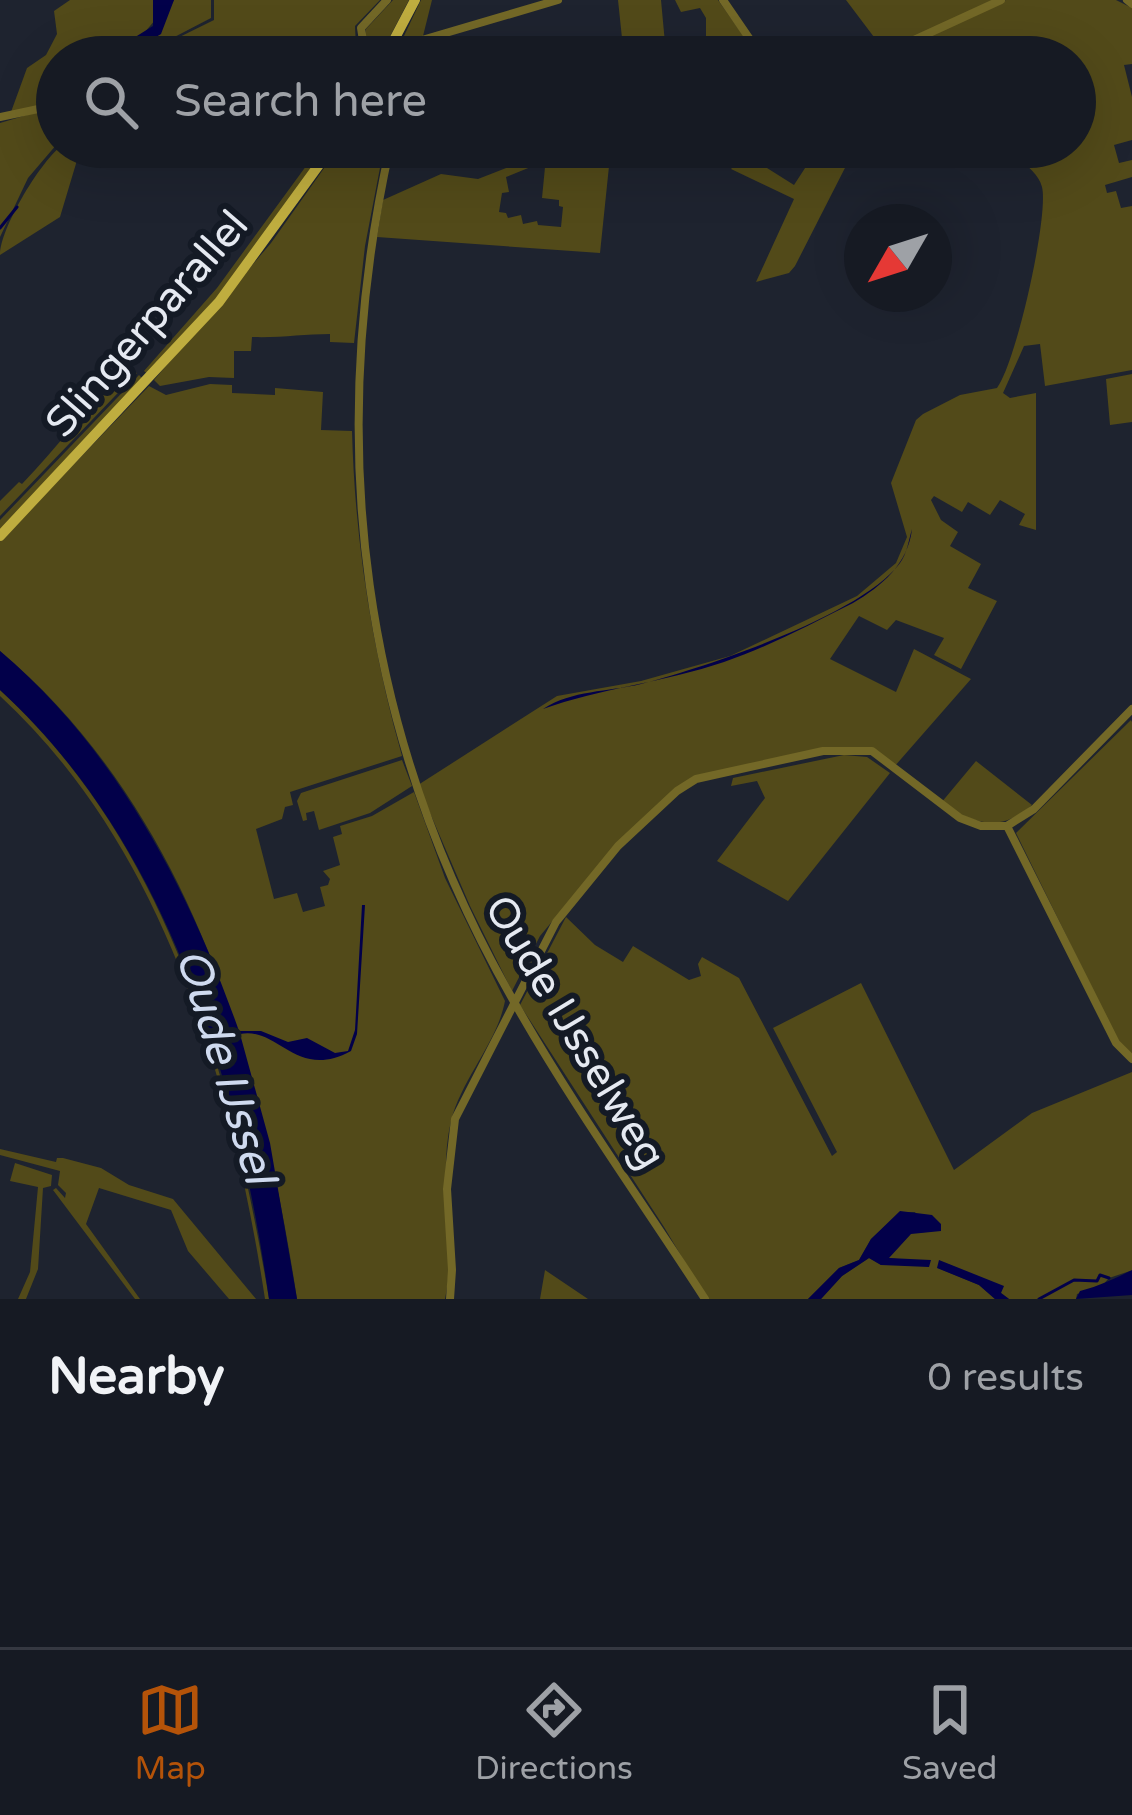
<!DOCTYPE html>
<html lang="en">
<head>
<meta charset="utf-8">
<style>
  body { margin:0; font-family:"Varela Round",sans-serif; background:#232730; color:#f1f3f6 }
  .compass { position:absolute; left:844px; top:204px; width:108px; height:108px; border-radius:50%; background:#161a23; box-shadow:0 12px 48px #0002; rotate:231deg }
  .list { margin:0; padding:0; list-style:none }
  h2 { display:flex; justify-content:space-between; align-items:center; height:156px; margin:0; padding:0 48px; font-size:51px }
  h2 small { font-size:39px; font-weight:400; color:#9ea1a6 }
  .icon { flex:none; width:66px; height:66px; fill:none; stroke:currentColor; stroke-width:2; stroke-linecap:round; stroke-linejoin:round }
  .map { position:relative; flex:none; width:1132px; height:1299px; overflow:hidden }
  .search { position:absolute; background:#161a23; box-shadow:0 12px 48px #0002; left:36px; right:36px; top:36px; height:132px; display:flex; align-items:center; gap:30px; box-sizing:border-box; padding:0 42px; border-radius:66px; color:#9ea1a6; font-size:45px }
  .sheet { height:348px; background:#161a23 }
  nav { display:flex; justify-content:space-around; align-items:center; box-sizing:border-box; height:168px; border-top:3px solid #353841; background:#161a23; font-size:33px; color:#9ea1a6 }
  nav a { display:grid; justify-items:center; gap:6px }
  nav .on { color:#b45309 }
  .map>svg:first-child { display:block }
</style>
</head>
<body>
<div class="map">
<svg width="1132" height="1299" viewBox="0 0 1132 1299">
  <rect width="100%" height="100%" fill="#1e232f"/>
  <path fill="#524a19" d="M70 0H153L156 19 144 33 103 57H57V103L11 112 27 68 46 55 57 34 54 11Z
    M174 0H211V18L136 57H123C163 35 154 36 174 0Z
    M214 0H380L355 26 356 47 344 57H210L203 44 190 51 191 57H139L214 20Z
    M393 0H409L386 44 374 49 365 37 366 29Z
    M421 0H432L423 36 414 43 410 57H394Z
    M618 0H661L666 54 706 53V18L700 8 681 12 675 0H718L754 51 750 57H624Z
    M846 0H994L873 57H870L883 49Z
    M1006 0H1116L1132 8V64L1124 65 1132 97V140L1114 145 1119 163 1132 160V177L1105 185 1107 193 1116 191 1121 208 1132 206V370L1045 386 1040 344 1024 346 1003 393 1010 398 1036 393V530L1019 525 1025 514 1000 500 990 515 968 502 962 512 934 496 931 500 941 520 958 532 950 546 981 564 968 588 997 601 961 669 934 655 944 638 896 620 887 630 859 616 830 659 896 692 914 649 971 679 894 767 869 748 844 747 695 777 614 847 540 936 512 991 470 906 418 785 557 696 641 681 730 656 857 596 896 563 907 537 891 483 916 420 923 414 960 395 997 388C1016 363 1049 216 1042 187 1038 170 1016 158 1003 147H1075V57L889 54Z
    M57 106V144L28 178 0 237V123Z
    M60 147H94L78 157 60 217 0 255C0 229 39 164 60 147Z
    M320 147H327L228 285 149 375 144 371 217 288Z
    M339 147H384L365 246 354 343 330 342V334C304 334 280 338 252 337L251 351H234V378L209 377 160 386 154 380 271 243Z
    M583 147H611L600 253 377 237 383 200 441 174 478 179 539 155 538 164 506 177 509 192 502 193 499 212 506 213 508 218 521 215 523 224 537 221 538 225 561 227 563 207 559 206V200L542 198 546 157Z
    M745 147H759L774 156 767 168 794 185 807 165 800 162 793 147H835L848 162 795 266 789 273 756 282 794 199 731 169 742 157Z
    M124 368 137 373 0 516V501L19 482 22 484C58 446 89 406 124 368Z
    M1132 374V422L1110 425 1106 379Z
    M139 375 144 380 0 530V520Z
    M210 384 232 385V393L275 395V388L323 392 321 430 352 431C355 543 372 649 402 756L290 792 293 805 285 807 282 819 256 829 274 899 297 893 303 912 325 906 320 887 328 885 330 879 323 871 340 865 333 837 342 834 340 826 372 816 414 792 445 878 505 1001C497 1043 462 1078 451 1121 437 1181 457 1241 445 1299H297C261 1063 190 811 0 651V541L149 386 166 395Z
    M0 690C171 847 232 1079 269 1299H265C232 1084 165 848 0 696Z
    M1131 720 1132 722V1058L1117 1039 1016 833Z
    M844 755 867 757 890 773 788 901 717 861 765 798 757 781 731 786 733 778Z
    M402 760 412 786 370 813 319 830 314 811 306 813 307 820 303 821 297 801 301 793Z
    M976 761 1032 805C1000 833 974 824 941 803Z
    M566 917 595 945 623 962 633 946 689 980 701 976 698 964 702 957 739 978 832 1156 837 1152 773 1028 861 983 954 1170 1032 1113 1132 1072V1277L1130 1271 1109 1278 1100 1288 1077 1294 1076 1299H1009L985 1281 948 1264 938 1268 979 1285 995 1299H821L842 1276 869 1258 881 1265 918 1261 888 1258 911 1233 926 1232 915 1212H901L871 1239 859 1260 839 1268 808 1299H707L664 1227 520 1005Z
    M0 1149 56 1162 57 1158H63L101 1168 129 1185 173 1199 256 1299H229L188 1251 171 1210 99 1188 86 1224 140 1299H135L53 1190 56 1188 65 1198 66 1193 58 1185 60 1171 0 1155Z
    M15 1163 52 1175 51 1186 43 1188 38 1269 26 1299H18L30 1272 38 1187 10 1181Z
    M545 1270 588 1299H540Z"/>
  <path fill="#02004a" d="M153 0H164L161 15 164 0H174L161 34 123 57H116L118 51 103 57 153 26Z
    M912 529C908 564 882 586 853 603 811 624 768 647 724 662 665 682 598 689 543 709 572 690 608 692 641 684 704 668 862 615 900 563 907 554 909 539 912 529Z
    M0 651C116 749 189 889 239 1031H261L288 1042 307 1038 335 1053 348 1051 355 1030 362 905H365L357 1034 351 1051C296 1081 278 1026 240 1034L270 1143 297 1299H269C238 1081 168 843 0 690Z
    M900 1211 932 1215 941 1224V1231L911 1234 889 1258 931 1260 929 1267 881 1265 869 1258 842 1276 821 1299H808L839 1268 859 1260 871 1239Z
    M939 1260 1004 1286 1001 1293 1009 1299H995L979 1285 937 1268Z
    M1132 1270V1295L1076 1299 1080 1291C1099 1286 1114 1279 1132 1270Z"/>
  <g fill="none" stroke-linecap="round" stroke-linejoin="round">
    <path stroke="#02004a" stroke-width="3" d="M0 228 17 207
      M1039 1299 1074 1280 1097 1281 1100 1275 1109 1278"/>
    <path stroke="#736827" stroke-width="8" d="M723 0 762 57
      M1127 0 1132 4
      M350 57 364 47
      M374 57 364 47 361 28 387 0
      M413 57 422 40 558 0
      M877 57 1001 0
      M0 117 57 105
      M390 147C324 444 361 735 513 1000 571 1103 641 1200 705 1299
      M1007 826 1116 1043 1132 1059
      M450 1299 452 1270 447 1189 455 1119 556 922 618 846 677 791 696 779 823 751H872L960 818 981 826H1007L1034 809 1132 709"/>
    <path stroke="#bfad3f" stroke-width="10" d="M385 57 415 0
      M0 536 219 302 332 147"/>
  </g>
  <g text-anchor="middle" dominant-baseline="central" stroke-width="12" stroke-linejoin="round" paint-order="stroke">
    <g font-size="42" fill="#e5e9f1" stroke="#141a25">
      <text transform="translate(147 324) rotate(-49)">Slingerparallel</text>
      <text transform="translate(575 1032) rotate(59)">Oude IJsselweg</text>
    </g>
    <g font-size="45" font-style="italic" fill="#cfdaef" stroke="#141a25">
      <text transform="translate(225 1066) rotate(73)">Oude IJssel</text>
    </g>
  </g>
</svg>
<svg class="compass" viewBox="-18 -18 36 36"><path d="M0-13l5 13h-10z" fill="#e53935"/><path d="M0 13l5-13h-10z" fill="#9ea1a6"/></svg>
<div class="search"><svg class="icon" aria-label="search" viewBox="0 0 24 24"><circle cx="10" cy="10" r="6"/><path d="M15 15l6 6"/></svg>Search here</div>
</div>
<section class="sheet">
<h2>Nearby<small>0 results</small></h2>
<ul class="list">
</ul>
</section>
<nav>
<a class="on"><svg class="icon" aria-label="map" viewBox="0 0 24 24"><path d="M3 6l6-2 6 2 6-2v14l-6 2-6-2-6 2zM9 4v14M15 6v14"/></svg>Map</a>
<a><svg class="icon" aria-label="directions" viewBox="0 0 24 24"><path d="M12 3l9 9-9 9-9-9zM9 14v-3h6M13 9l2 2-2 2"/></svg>Directions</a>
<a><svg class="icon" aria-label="saved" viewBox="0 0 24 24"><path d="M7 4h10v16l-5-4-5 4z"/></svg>Saved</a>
</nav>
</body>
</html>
